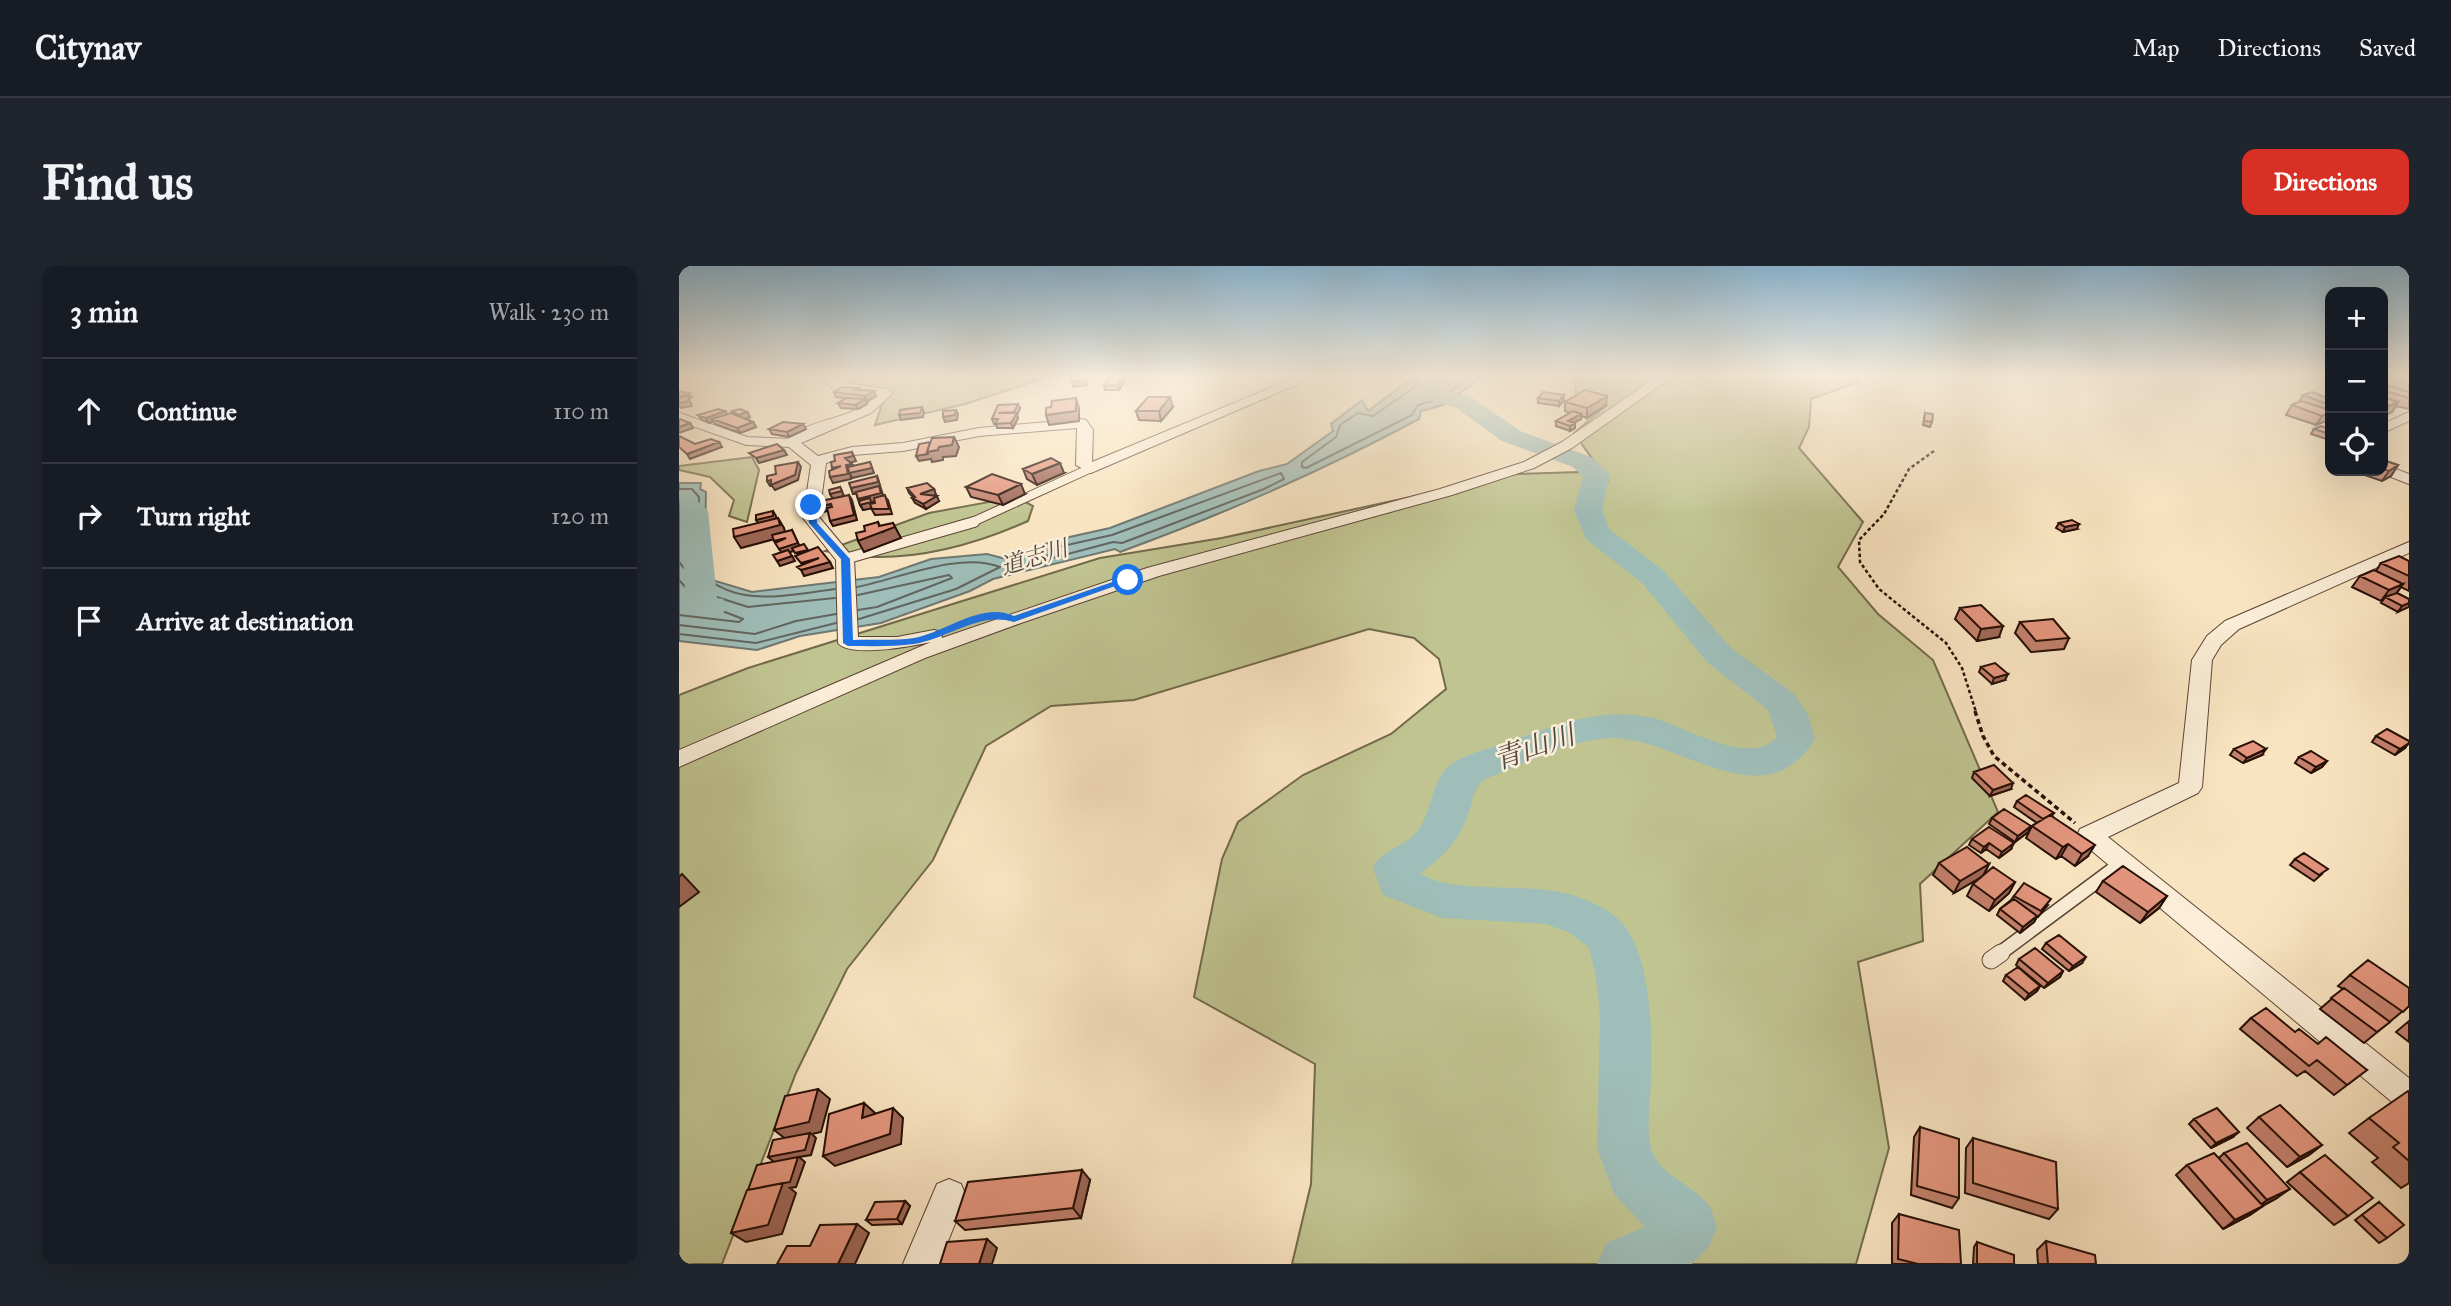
<!DOCTYPE html>
<html lang="en">
<head>
<meta charset="utf-8">
<style>
  body { margin:0; font-family:"IM FELL Great Primer","Noto Serif JP",serif; background:#20242c; color:#f1f3f6 }
  .controls { position:absolute; right:21px; top:21px; display:grid; overflow:hidden; border-radius:14px; box-shadow:0 7px 28px #0002 }
  .controls button { width:63px; height:63px; display:grid; place-items:center; padding:0; border:0; border-bottom:2px solid #363941; background:#171b24; color:#f1f3f6; font:35px sans-serif }
  .stop { position:absolute; width:21px; height:21px; margin:-16px; border:5px solid #1a73e8; border-radius:50%; background:#fff }
  .stop.end { background:#1a73e8; border-color:#fff; box-shadow:0 2px 7px #0008 }
  .list { margin:0; padding:0; list-style:none }
  h2 { display:flex; justify-content:space-between; align-items:center; height:91px; margin:0; padding:0 28px; font-size:30px }
  h2 small { font-size:23px; font-weight:400; color:#9ea1a6 }
  .list li { display:grid; grid-template-columns:46px 1fr auto; gap:21px; align-items:center; box-sizing:border-box; height:105px; padding:0 28px; border-top:2px solid #363941 }
  .list b { display:block; font-size:26px; white-space:nowrap }
  .list em { font-size:23px; font-style:normal; color:#9ea1a6 }
  .icon { flex:none; width:38px; height:38px; fill:none; stroke:currentColor; stroke-width:2; stroke-linecap:round; stroke-linejoin:round }
  .map { position:relative; flex:none; width:1730px; height:998px; overflow:hidden; border-radius:14px }
  header { display:flex; align-items:center; gap:42px; box-sizing:border-box; height:98px; padding:0 35px; background:#171b24; border-bottom:2px solid #363941 }
  header strong { font-size:33px }
  nav { display:flex; gap:38px; margin-inline-start:auto; font-size:24px }
  .intro { display:flex; align-items:center; justify-content:space-between; box-sizing:border-box; height:168px; padding:0 42px }
  h1 { margin:0; font-size:49px }
  .button { padding:18px 32px; border-radius:14px; background:#d93025; color:#fff; font-size:24px; font-weight:700 }
  main { display:flex; gap:42px; padding:0 42px }
  aside { flex:1; background:#171b24; border-radius:14px; box-shadow:0 7px 28px #0002 }
  .map>svg:first-child { display:block }
</style>
</head>
<body>
<header>
<strong>Citynav</strong>
<nav><a>Map</a><a>Directions</a><a>Saved</a></nav>
</header>
<div class="intro"><h1>Find us</h1><a class="button">Directions</a></div>
<main>
<aside>
<h2>3 min<small>Walk · 230 m</small></h2>
<ul class="list">
<li><svg class="icon" aria-label="ahead" viewBox="0 0 24 24"><path d="M12 20V5M6 11l6-6 6 6"/></svg><div><b>Continue</b></div><em>110 m</em></li>
<li><svg class="icon" aria-label="right" viewBox="0 0 24 24"><path d="M7 20v-9h11M14 6l5 5-5 5"/></svg><div><b>Turn right</b></div><em>120 m</em></li>
<li><svg class="icon" aria-label="arrive" viewBox="0 0 24 24"><path d="M6 21V4h12l-3 4 3 4H6"/></svg><div><b>Arrive at destination</b></div></li>
</ul>
</aside>
<div class="map">
<svg width="1730" height="998" viewBox="0 0 1730 998">
  <rect width="100%" height="100%" fill="#f9e4c1"/>
  <filter id="stains"><feTurbulence type="fractalNoise" baseFrequency=".00286" numOctaves="4"/><feColorMatrix values="0 0 0 0 .2 0 0 0 0 .09 0 0 0 0 .02 0 0 0 .5 -.17"/></filter>
  <radialGradient id="worn" r=".72"><stop offset=".6" stop-color="#630" stop-opacity="0"/><stop offset="1" stop-color="#630" stop-opacity=".3"/></radialGradient>
  <path fill="#c0c491" stroke="#736a4c" stroke-width="2" d="M167 110H372L286 138 196 159 208 124 174 118Z
    M907 110H1177L1179 116 1132 133 1130 161 1120 182 1184 256 1159 301 1199 348 1254 394 1319 546 1241 618 1244 675 1179 696 1210 882 1177 998H613L632 918 636 798 515 731 543 593 559 556 624 509 712 468 767 423 760 393 735 372 690 363 455 434 372 440 307 480 254 594 168 703 117 807 43 998H0V429L69 402 421 292 543 272 837 208 901 206 928 214 895 167 927 140 897 129 896 116Z
    M73 191 80 204 68 256 50 250 55 234 31 211 0 204V200Z
    M337 231 354 240 349 255C286 283 215 301 146 285L250 247Z"/>
  <path fill="#9fbeb9" stroke="#6f7871" stroke-width="2" d="M736 110H805L764 139 742 145 740 153C643 205 545 248 441 286L436 283 314 313 291 325 202 357 121 370 78 384 0 375V217H22L21 223 27 226 26 271 13 287 33 314 73 326 200 311 252 293 308 288 327 293 377 274 431 262 580 205 608 198 654 165 652 158 683 134 689 145Z"/>
  <g fill="none" stroke-linecap="round" stroke-linejoin="round">
    <path stroke="#626660" stroke-width="2" d="M741 110 737 120 694 150 679 147 661 159 657 171 623 196V201L627 202 733 149 739 139 761 133 793 110
      M602 207 605 213 585 223 443 277 434 276 370 293 367 291 379 281 433 269Z
      M0 223H13L20 231 19 268 6 288C43 345 97 331 156 323
      M0 296 25 327 69 341 156 332
      M0 314 20 336 64 353 60 356 0 349
      M178 321C219 313 281 285 321 301L277 323 180 353
      M179 329 270 309 273 312 198 341 179 344
      M0 359 76 368 117 355 157 348
      M0 368 77 377 157 357"/>
    <path fill="#9fbeb9" fill-rule="evenodd" d="M747 120 792 131 841 165 912 191 931 209 923 244 930 263 986 306 1052 382 1115 428 1129 449 1136 473C1084 557 999 470 931 472 888 474 843 499 804 514 790 531 795 536 787 554 777 578 762 593 741 607 776 631 853 613 902 632 916 637 932 645 942 656 972 687 974 770 972 811 972 834 966 862 973 885 982 911 1016 919 1030 940 1034 946 1035 954 1038 960L1030 981 1013 998H918L927 977 966 961 935 928 918 882 921 750 917 710 910 682 891 667 867 658 763 652 704 629 694 602C703 584 720 583 734 570 756 549 749 509 779 494 794 486 813 482 829 476 875 460 920 441 969 451 1005 458 1068 503 1098 471L1089 444 1028 396 964 318 907 273 895 244 904 211 894 201 823 175 776 141 739 132 736 127Z
      M0 225 10 227 29 245 38 332 44 333 49 340 44 347 33 350 12 346 7 339Z"/>
    <defs>
      <path id="lane-far3" d="M0 151 68 175 112 177
        M289 258 412 202"/>
      <path id="lane-far2" d="M166 293 295 256"/>
      <path id="lane-far1" d="M1320 688 1444 596"/>
      <path id="lane" d="M1312 694 1322 687"/>
      <path id="street" d="M147 110H159V114L165 117 207 123 214 127 192 147 122 177 139 190 173 181 224 177 300 162 402 153 407 154 414 164 413 196 620 110H638L412 207 397 199 398 162 300 170 224 185 174 189 147 197 140 251 175 293 179 371H218L255 364 262 366 263 372 468 302 761 223 845 196 883 176 979 110H994L893 182 855 202 773 229 480 310 342 357 246 392 0 501V484L252 376C234 380 171 392 159 377L157 294 124 252 132 199 105 177C128 150 173 156 197 130L156 124 145 115Z
        M1730 146V155L1704 167V158Z
        M1704 198 1730 208V218L1699 206 1704 205Z
        M1730 276V287L1560 363 1542 379 1533 394 1523 521 1519 527 1429 571 1730 812V846L1719 841 1401 575 1398 569 1401 563 1500 517 1513 394 1528 370 1546 355Z
        M270 913 282 918 287 930 260 998H224L258 918Z"/>
    </defs>
    <use href="#lane-far3" stroke="#5b4435" stroke-width="10"/>
    <use href="#lane-far2" stroke="#5b4435" stroke-width="12"/>
    <use href="#lane-far1" stroke="#5b4435" stroke-width="16"/>
    <use href="#lane" stroke="#5b4435" stroke-width="19"/>
    <use href="#street" stroke="#5b4435" stroke-width="2"/>
    <path stroke="#260f06" stroke-width="2.5" stroke-dasharray="3.5 2.5" stroke-linecap="butt" d="M1255 185 1230 203 1205 248 1180 274 1181 296 1200 323 1267 377 1283 402 1297 446"/>
    <path stroke="#260f06" stroke-width="3.5" stroke-dasharray="5 3.5" stroke-linecap="butt" d="M1296 445 1304 470 1315 490 1396 557"/>
    <use href="#lane-far3" stroke="#fbedd7" stroke-width="8"/>
    <use href="#lane-far2" stroke="#fbedd7" stroke-width="10"/>
    <use href="#lane-far1" stroke="#fbedd7" stroke-width="13"/>
    <use href="#lane" stroke="#fbedd7" stroke-width="17"/>
    <use href="#street" fill="#fbedd7" fill-rule="evenodd"/>
  </g>
  <path fill="#c3806c" stroke="#260f06" stroke-width="2" d="M445 110 446 114 440 124H426L425 120Z
    M1704 110H1730V143L1717 140 1713 146 1704 150V120L1708 117 1704 116Z
    M181 124 195 125 197 130 188 135H186L188 138 179 143 162 142 159 137 167 132 157 131 155 126Z
    M885 129V134L880 140 859 137V132Z
    M1624 129 1651 133V149L1647 155 1637 159 1607 149 1613 139 1620 136Z
    M886 136 927 139 908 152 902 150V153L895 156 896 157V162L891 165 877 160V155L891 147 886 145Z
    M319 139 341 142 338 149 339 152 334 162H318L317 158H315L313 153Z
    M494 141 482 155 460 154 457 145Z
    M53 145 68 146 71 151 66 152 74 156 77 161 61 167 36 158 34 155 30 157 23 154 19 149 54 148Z
    M1246 147 1253 156 1251 161 1244 159Z
    M90 163H127L110 171 93 168Z
    M1635 163H1651V171L1647 173 1632 168Z
    M1704 194 1719 199 1712 210 1703 215 1674 205H1704Z
    M344 203 385 207 358 219 348 213Z
    M198 210 200 216 201 222 204 229 209 234 213 248 196 249 192 242 184 244 181 239 177 227 174 228Z
    M287 221 346 228 324 239 292 231Z
    M228 222 255 223 257 229H254L260 235 247 243 236 237 233 232 234 231 230 227Z
    M1380 257 1398 263 1384 266 1377 262Z
    M1730 295V325L1722 321 1718 327 1730 333 1719 346 1702 337 1704 334 1702 335 1673 321 1681 310 1697 305 1702 297Z
    M1281 342 1320 371 1298 375 1276 353Z
    M1341 356 1390 372 1385 383 1352 386 1336 367Z
    M1302 401 1326 414 1313 418 1300 406Z
    M1697 470 1726 482 1716 489 1693 476Z
    M1555 483 1583 489 1564 497 1551 489Z
    M1620 491 1648 495 1643 501 1632 507 1616 497Z
    M1295 506 1332 523 1311 530 1293 512Z
    M1338 535 1375 547 1373 550 1409 590 1396 600 1382 590 1377 593 1347 572 1353 560 1358 557 1335 541Z
    M1313 552 1349 566 1336 576 1310 558Z
    M1293 573 1332 583 1320 592 1307 583 1302 587 1290 579Z
    M1616 593 1643 608 1635 615 1611 599Z
    M1260 597 1310 598 1304 610 1336 616 1330 627 1310 645 1288 630 1294 618 1304 610 1275 627 1254 609Z
    M1424 615 1488 630 1480 642 1461 657 1417 626Z
    M1335 630 1369 639 1359 651H1358L1355 656 1341 667 1318 649 1321 643 1332 634Z
    M1367 677 1403 697 1390 705 1363 683Z
    M1340 693 1384 705 1381 711 1365 722 1337 699Z
    M1327 709 1361 720 1358 725 1346 734 1324 715Z
    M1671 709 1730 740 1685 777 1641 743 1664 723 1659 720Z
    M1572 752 1616 766 1688 804 1655 829 1626 805 1618 810 1561 763Z
    M1730 755V776L1717 766Z
    M1730 826V917L1722 922 1693 896 1699 892 1670 867 1690 852Z
    M1580 851 1643 879 1630 889 1608 901 1568 862Z
    M1515 853 1554 871 1532 882 1510 858Z
    M1241 861 1280 932 1273 942 1232 929 1235 871Z
    M1294 872 1379 943 1370 953 1286 927 1287 882Z
    M1545 887 1598 932 1584 940 1571 949 1544 963 1497 909 1508 899 1540 892Z
    M1621 906 1669 950 1655 959 1608 916Z
    M411 914 402 952 286 964 276 955Z
    M226 935 231 940 223 958 193 959 187 954Z
    M1700 936 1708 972 1700 977 1676 954Z
    M1220 948 1282 998H1213V957Z
    M1367 975 1417 998H1359L1358 984Z
    M1298 976 1335 998H1294L1295 981Z"/>
  <path fill="#9f6858" stroke="#260f06" stroke-width="2" d="M445 110 446 114 440 124 439 119Z
    M407 114 408 119 394 121 393 116Z
    M195 125 197 130 188 135 186 130Z
    M10 127 13 131 10 132 13 140 2 142 0 139V131Z
    M885 129V134L880 140V135Z
    M928 130 927 139 908 152V142Z
    M491 131 494 141 482 155 480 145Z
    M397 132 400 142V155L370 159 367 149Z
    M186 133 188 138 179 143 176 139Z
    M1719 136 1713 146 1704 150 1710 140Z
    M339 138 341 142 338 149 339 152 334 162 332 157 336 149 335 146Z
    M243 141 245 146 244 151 222 154 220 149Z
    M277 144 279 148 278 154 266 156 264 151Z
    M46 145 49 150 33 153 34 155 30 157 27 152Z
    M68 146 71 151 63 154 60 149Z
    M1651 146V149L1647 155 1637 159 1643 150Z
    M902 148V153L889 159V155Z
    M74 156 77 161 61 167 58 162Z
    M11 157 14 162 0 167V161Z
    M896 157V162L891 165V160Z
    M124 158 127 163 110 171 108 166Z
    M275 171 280 181 277 190 264 191V194L253 196 252 193 240 195 237 190 260 181Z
    M40 176 43 181 11 193 8 188Z
    M105 184 108 189 80 197 77 192Z
    M173 186 177 195 169 197 166 192Z
    M119 196 122 201 119 214 96 224 93 220H91L88 215Z
    M191 196 195 207 173 212 171 207 172 213 154 217 151 211 167 199 173 198 176 203Z
    M381 197 385 207 358 219 353 208Z
    M1719 199 1712 210 1703 215 1710 205Z
    M198 210 200 216 205 233 193 236 195 242 184 244 179 233 201 222 174 228 172 222Z
    M342 218 346 228 324 239 319 229Z
    M161 221 165 230 154 233 151 228Z
    M255 223 257 229 244 233 241 228Z
    M170 229 173 234 178 254 154 260 151 255Z
    M258 230 260 235 247 243 244 238Z
    M152 238 155 243 141 247 138 241Z
    M94 245 97 250V256L81 259 77 254Z
    M99 252 105 262 107 270 62 282 55 271Z
    M199 256 204 266 214 257 222 272 185 286 179 275Z
    M1400 258 1398 263 1384 266 1386 261Z
    M113 264 122 283 104 288 100 283Z
    M113 290 116 295 101 300 98 295Z
    M151 296 154 302 125 310 122 304Z
    M1724 318 1716 329 1706 331 1702 335 1710 324Z
    M1730 337V341L1719 346 1723 340Z
    M1324 360 1320 371 1298 375 1302 363Z
    M1329 408 1326 414 1313 418 1315 412Z
    M1730 477 1726 482 1716 489 1721 483Z
    M1587 483 1583 489 1564 497 1568 492Z
    M1648 495 1643 501 1632 507 1637 501Z
    M1334 517 1332 523 1311 530 1314 524Z
    M1352 560 1349 566 1336 576 1339 570Z
    M1310 577 1307 583 1302 587 1305 581Z
    M1335 577 1332 583 1320 592 1323 586Z
    M1389 578 1382 590 1377 593 1384 581Z
    M1416 579 1409 590 1396 600 1403 588Z
    M1310 598 1304 610 1275 627 1281 615Z
    M3 608 20 626 0 641V611Z
    M1336 616 1330 627 1310 645 1316 634Z
    M1488 630 1480 642 1461 657 1469 646Z
    M1358 650 1355 656 1341 667 1344 661Z
    M1407 691 1403 697 1390 705 1394 700Z
    M1384 705 1381 711 1365 722 1369 717Z
    M1361 720 1358 725 1346 734 1350 728Z
    M139 823 151 833 142 866 133 868 137 872 132 889 120 891 126 896 117 921 111 922 117 927 103 968 67 976 52 967 69 925 95 896 89 891 108 874 95 864Z
    M185 837 196 847 194 862 183 852Z
    M214 842 224 852 222 878 156 900 144 890Z
    M1560 866 1554 871 1532 882 1537 877Z
    M1643 879 1630 889 1608 901 1621 891Z
    M403 904 411 914 402 952 394 942Z
    M1611 923 1598 932 1575 944 1588 934Z
    M226 935 231 940 223 958 218 953Z
    M1584 940 1571 949 1544 963 1556 954Z
    M178 958 190 967 176 998H159Z
    M308 973 318 982 313 998H300Z"/>
  <path fill="#e3957d" stroke="#260f06" stroke-width="2" d="M396 110H405L407 114 393 116 390 111Z
    M431 110H444L439 119 425 120Z
    M1712 110H1730V116Z
    M1707 119 1730 126V132L1704 124V120Z
    M163 121 180 122 176 124 195 125 186 130 155 126Z
    M906 124 928 130 908 142 886 136Z
    M0 125 10 127 0 131Z
    M864 126 885 129 880 135 859 132Z
    M1633 126 1651 133V139L1624 129Z
    M9 130 10 135 0 137V132Z
    M469 131H491L480 145H457Z
    M1704 131 1719 136 1710 140 1704 138Z
    M168 132 186 133 176 139 159 137Z
    M397 132V145L367 149V142L372 141 373 135Z
    M1622 135 1651 144V146L1643 150 1613 139Z
    M339 138 335 146 319 147H338L332 157 316 158 319 153H313L319 139Z
    M243 141 241 147 220 149 221 144Z
    M39 143 46 145 27 152 19 149Z
    M61 143 68 146 60 149 53 145Z
    M277 144 276 149 264 151V145Z
    M894 145 902 148 889 155 896 157 891 160 877 155Z
    M52 147 74 156 58 162 33 153Z
    M1246 147 1254 148 1253 156 1245 155Z
    M0 153H1L11 157 0 161Z
    M104 156 124 158 108 166 90 163Z
    M1642 160 1651 163V168H1650L1635 163Z
    M0 170 16 178 32 173 40 176 8 188 0 181Z
    M275 171 273 179 260 181 259 184 248 186 253 172Z
    M251 176 248 186 249 188 237 190 240 178Z
    M98 178 105 184 77 192 70 187Z
    M173 186 174 190 166 192 173 198 167 199 169 208 151 211 150 205 162 200 153 202 152 196 156 195 155 189Z
    M372 192 381 197 353 208 344 203Z
    M1704 194 1719 199 1710 205 1704 203Z
    M119 196 116 209 92 219V214L88 215V210L97 208 96 200Z
    M191 196 193 202 170 207 169 201Z
    M313 208 342 218 319 229 287 221Z
    M198 210 199 216 172 222 170 217Z
    M248 217 255 223 241 228 258 230 244 238 233 232 236 231 228 222Z
    M200 220 202 227 179 233 177 226Z
    M161 221 163 225 151 228 150 224Z
    M170 229 175 249 151 255 148 242 153 241 152 238 138 241 137 236Z
    M206 229 210 243H193L191 238 196 237 195 232Z
    M191 232 192 236 181 239 180 235Z
    M94 245V250L77 254V249Z
    M99 252 101 259 55 271 54 263Z
    M1393 254 1400 258 1386 261 1380 257Z
    M199 256 200 260 214 257 216 261 179 275 177 267 186 265 185 260Z
    M113 264 119 277 100 283 96 277 107 272 95 275 93 269Z
    M125 278 129 284 116 287 113 282Z
    M139 281 151 296 122 304 118 301 140 292 122 297 116 290Z
    M109 284 113 290 98 295 94 289Z
    M1720 290 1730 295V310L1702 297Z
    M1695 304 1724 318 1710 324 1681 310Z
    M1718 327 1730 333V337L1723 340 1706 331Z
    M1302 339 1324 360 1302 363 1281 342Z
    M1374 353 1390 372 1357 375 1341 356Z
    M1316 397 1329 408 1315 412 1302 401Z
    M1708 463 1730 475V477L1721 483 1697 470Z
    M1574 475 1587 483 1568 492 1555 483Z
    M1632 485 1648 495 1637 501 1620 491Z
    M1315 499 1334 517 1314 524 1295 506Z
    M1347 529 1375 547 1364 553 1338 535Z
    M1325 543 1352 560 1339 570 1313 552Z
    M1371 549 1416 579 1403 588 1389 578 1384 581 1353 560Z
    M1310 561 1335 577 1323 586 1310 577 1305 581 1293 573Z
    M1288 581 1310 598 1281 615 1260 597Z
    M1625 587 1649 603 1640 609 1616 593Z
    M1444 600 1488 630 1469 646 1424 615Z
    M1314 601 1336 616 1316 634 1294 618Z
    M1345 617 1372 633 1362 645 1335 630Z
    M1335 633 1358 650 1344 661 1321 643Z
    M1380 669 1407 691 1394 700 1367 677Z
    M1356 682 1384 705 1369 717 1340 693Z
    M1689 694 1730 722V740L1724 746 1671 709Z
    M1339 701 1361 720 1350 728 1327 709Z
    M1665 722 1711 756 1698 766 1652 732Z
    M1587 742 1616 766 1620 763 1639 778 1647 771 1688 804 1668 819 1638 794 1630 800 1572 752Z
    M139 823 130 856 95 864 106 830Z
    M1729 825 1730 826V895L1714 881 1720 877 1690 852Z
    M185 837 183 852 214 842 211 868 144 890 150 848Z
    M1601 839 1643 879 1621 891 1580 851Z
    M1538 842 1560 866 1537 877 1515 853Z
    M1241 861 1280 873V932L1238 920Z
    M131 867 126 884 89 891 94 874Z
    M1294 872 1377 896 1379 943 1294 917Z
    M1568 877 1611 923 1588 934 1545 887Z
    M1535 887 1584 940 1556 954 1508 899Z
    M1646 889 1694 932 1669 950 1621 906Z
    M119 891 111 916 69 924 78 899Z
    M403 904 394 942 276 955 289 916Z
    M104 917 89 959 52 967 68 924Z
    M226 935 218 953 187 954 196 936Z
    M1700 936 1725 959 1708 972 1683 949Z
    M1220 948 1280 964 1282 998H1239L1219 993Z
    M178 958 159 998H98L108 980H131L141 959Z
    M308 973 300 998H261L268 976Z
    M1367 975 1416 989 1417 998H1369Z
    M1298 976 1335 989V998H1298Z"/>
  <linearGradient id="sky" x2="0" y2="1"><stop stop-color="#8bb8d5"/><stop offset="0.44" stop-color="#fcf3e3"/><stop offset="1" stop-color="#fcf3e3" stop-opacity="0"/></linearGradient>
  <rect width="1730" height="250" fill="url(#sky)"/>
  <path fill="#1a73e8" d="M132 237 137 239 138 257 171 293 174 374C194 373 215 375 235 372 267 366 303 335 335 350L445 312 453 314 335 356C301 345 270 372 235 378 214 381 190 380 169 380L164 377 162 293 130 257 128 239Z"/>
  <g text-anchor="middle" dominant-baseline="central" stroke-width="5" stroke-linejoin="round" paint-order="stroke">
    <g font-size="23" font-style="italic" fill="#504c45" stroke="#fbedd7">
      <text transform="translate(355 291) rotate(-17)">道志川</text>
    </g>
    <g font-size="28" font-style="italic" fill="#504c45" stroke="#fbedd7">
      <text transform="translate(855 481) rotate(-19)">青山川</text>
    </g>
  </g>
  <rect width="100%" height="100%" filter="url(#stains)"/>
  <rect width="100%" height="100%" fill="url(#worn)"/>
</svg>
<div class="controls">
<button>+</button>
<button>−</button>
<button><svg class="icon" aria-label="locate" viewBox="0 0 24 24"><circle cx="12" cy="12" r="6"/><path d="M12 2v4M12 18v4M2 12h4M18 12h4"/></svg></button>
</div>
<div class="stop" style="left:449px;top:314px"></div>
<div class="stop end" style="left:132px;top:239px"></div>
</div>
</main>
</body>
</html>
